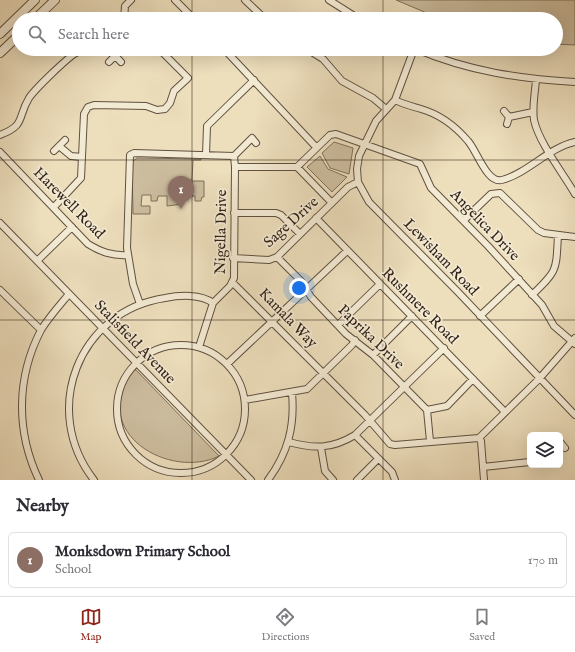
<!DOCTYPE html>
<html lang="en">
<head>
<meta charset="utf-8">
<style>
  body { margin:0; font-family:"IM FELL English",serif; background:#f2f2f3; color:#2b2b33 }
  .controls { position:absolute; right:12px; bottom:12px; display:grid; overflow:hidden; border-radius:6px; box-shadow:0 4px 16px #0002 }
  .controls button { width:36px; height:36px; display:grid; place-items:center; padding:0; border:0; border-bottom:1px solid #e1e1e2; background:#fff; color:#2b2b33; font:20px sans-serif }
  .you { position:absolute; left:299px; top:288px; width:14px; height:14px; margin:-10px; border:3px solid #fff; border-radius:50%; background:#1a73e8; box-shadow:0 0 0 6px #1a73e833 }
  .badge { display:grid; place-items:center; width:26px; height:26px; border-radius:50%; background:#8f2418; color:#fff; font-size:13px; font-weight:700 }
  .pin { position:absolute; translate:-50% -33px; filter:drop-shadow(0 1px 2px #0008) }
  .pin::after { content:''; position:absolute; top:21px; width:14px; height:12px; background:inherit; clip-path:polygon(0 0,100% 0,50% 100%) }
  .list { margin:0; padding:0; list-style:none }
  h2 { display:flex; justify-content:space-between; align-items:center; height:52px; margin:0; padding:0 16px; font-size:17px }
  h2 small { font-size:13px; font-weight:400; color:#7c7c81 }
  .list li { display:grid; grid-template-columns:26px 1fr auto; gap:12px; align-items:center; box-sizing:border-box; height:56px; margin:0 8px 8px; padding:0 8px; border:1px solid #e1e1e2; border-radius:6px }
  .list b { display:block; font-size:15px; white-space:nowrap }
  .list p { margin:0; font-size:13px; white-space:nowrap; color:#7c7c81 }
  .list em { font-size:13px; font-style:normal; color:#7c7c81 }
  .icon { flex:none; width:22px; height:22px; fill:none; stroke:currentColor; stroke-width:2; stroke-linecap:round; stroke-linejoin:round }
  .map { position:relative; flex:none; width:575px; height:480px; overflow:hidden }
  .search { position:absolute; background:#fff; box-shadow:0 4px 16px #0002; left:12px; right:12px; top:12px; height:44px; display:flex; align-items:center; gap:10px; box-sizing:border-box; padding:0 14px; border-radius:22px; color:#7c7c81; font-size:15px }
  .sheet { height:116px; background:#fff }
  nav { display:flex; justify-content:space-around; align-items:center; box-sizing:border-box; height:56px; border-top:1px solid #e1e1e2; background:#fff; font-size:11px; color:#7c7c81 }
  nav a { display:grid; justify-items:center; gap:2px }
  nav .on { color:#8f2418 }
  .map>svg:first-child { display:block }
</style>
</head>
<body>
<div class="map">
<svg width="575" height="480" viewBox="0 0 575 480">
  <rect width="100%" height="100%" fill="#eddebc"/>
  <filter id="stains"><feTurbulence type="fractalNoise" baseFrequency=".005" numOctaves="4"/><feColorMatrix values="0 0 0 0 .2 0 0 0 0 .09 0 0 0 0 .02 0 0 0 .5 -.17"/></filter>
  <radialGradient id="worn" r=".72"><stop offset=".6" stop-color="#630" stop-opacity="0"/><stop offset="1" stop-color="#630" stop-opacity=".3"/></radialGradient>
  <path fill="#cdbea0" stroke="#7e705c" d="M396 0H575V45L556 44V19H441Z
    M334 142 353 148 349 174 330 168 322 153Z
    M320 156 328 169 347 177 332 192 307 167Z
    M137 158 201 159V160H193L192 180H179V196L181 197 183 204 167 206V196H158L157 201H151V195H142L141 206H150V214H133L132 162Z
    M192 181H204V197H202L201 201H195V196H192Z
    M133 370H136L219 456C171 480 87 434 133 370Z"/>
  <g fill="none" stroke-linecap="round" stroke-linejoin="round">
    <defs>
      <path id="minor" d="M175 0 194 19
        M245 0 265 19
        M329 0 359 19
        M124 19 125 6 131 0
        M109 49 121 62
        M224 49 316 147
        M307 49 323 59 342 81 373 98 386 109
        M414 49 395 100 376 121 359 156 357 169 358 182 369 202 457 291 575 415
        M416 49C468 71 520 79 575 82
        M109 62 115 56
        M536 80C535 93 532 107 534 120 539 143 563 173 575 194
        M395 100C403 104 411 106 421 109 439 114 456 127 468 141 477 151 487 184 502 180 528 173 548 148 575 142
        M504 111 509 117 507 124
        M509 117 533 112
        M0 135C26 125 17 118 29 98 35 89 67 58 76 53 80 51 84 50 88 49
        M59 146 71 156 82 157
        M54 151 65 140
        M0 152 88 244C101 252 112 256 128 255
        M206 155 207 126 254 80
        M234 156 252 138 256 143
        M235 167H297
        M332 203 297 167 330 135 336 134 420 164 431 188 488 246 542 305 554 326 575 344
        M54 207 81 178 84 114 88 107 94 105 146 106 157 110 165 109 170 103 174 91 188 78 159 49
        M234 213H276L281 215 300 234
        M316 218 505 412
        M464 220 491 194 500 193 538 230 544 233 575 237
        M0 223 251 480
        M277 257 301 281 311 297 346 334 373 355 427 410 430 441
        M233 258 269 260 277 257 348 187 358 182
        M37 261 72 227
        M232 282 365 415 390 444 395 445 479 438 539 379 575 338
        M0 290 41 330
        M532 295C558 270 556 271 558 235
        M140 304 133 284 127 248 130 155 134 153 234 156 235 167 234 278 230 286 213 303 199 347
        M480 316 519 279
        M338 325 380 284
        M117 409a64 64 0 1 1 128 0a64 64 0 1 1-128 0Z
        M373 355 412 316
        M227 364 347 251
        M245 400 307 389 352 345 355 340
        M427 410 447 406 473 379
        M355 435 392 472 395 480
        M479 438 481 441 484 480
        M289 442C314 449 332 449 355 435L444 348
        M560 442 565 448
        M321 448 325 471 333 480
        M483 467 530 462
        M39 480C16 432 16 378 41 330 49 317 59 306 69 294
        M94 480C40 411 78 311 165 298 180 295 201 294 213 303
        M268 480C288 453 295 426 292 393
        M357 480 378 459"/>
      <path id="tertiary" d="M35 19 55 0
        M0 34 35 0
        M0 53 19 35"/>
    </defs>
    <use href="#minor" stroke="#5f5141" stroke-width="8"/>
    <use href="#tertiary" stroke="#5f5141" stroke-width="10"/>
    <use href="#minor" stroke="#f3ead3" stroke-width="6"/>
    <use href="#tertiary" stroke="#f3ead3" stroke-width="8"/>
  </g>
  <path fill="none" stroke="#302218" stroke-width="1" stroke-opacity="0.55" d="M192 0V19M383 0V19M192 49V480M383 49V480M0 160H575M0 320H575"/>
  <g text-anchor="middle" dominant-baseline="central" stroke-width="3.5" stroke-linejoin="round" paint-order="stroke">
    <g font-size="15" fill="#302218" stroke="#f3ead3">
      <text transform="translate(69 203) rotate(45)">Harewell Road</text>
      <text transform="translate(291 222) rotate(-42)">Sage Drive</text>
      <text transform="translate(485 225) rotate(46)">Angelica Drive</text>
      <text transform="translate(221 232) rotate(-89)">Nigella Drive</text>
      <text transform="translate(441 257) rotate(46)">Lewisham Road</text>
      <text transform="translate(420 306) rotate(45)">Rushmere Road</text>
      <text transform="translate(288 318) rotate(46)">Kamala Way</text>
      <text transform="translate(371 337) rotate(44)">Paprika Drive</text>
      <text transform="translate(135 342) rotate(46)">Stalisfield Avenue</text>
    </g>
  </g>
  <rect width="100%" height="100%" filter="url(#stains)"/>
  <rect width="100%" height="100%" fill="url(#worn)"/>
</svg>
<div class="controls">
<button><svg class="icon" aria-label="layers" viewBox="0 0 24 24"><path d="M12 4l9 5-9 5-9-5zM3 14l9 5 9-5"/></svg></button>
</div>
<div class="you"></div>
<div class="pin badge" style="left:181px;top:209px;background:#8d6e63">1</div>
<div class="search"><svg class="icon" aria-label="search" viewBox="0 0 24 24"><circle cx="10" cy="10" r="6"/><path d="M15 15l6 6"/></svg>Search here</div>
</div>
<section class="sheet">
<h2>Nearby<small></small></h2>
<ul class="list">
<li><span class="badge" style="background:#8d6e63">1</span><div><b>Monksdown Primary School</b><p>School</p></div><em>170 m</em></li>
</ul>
</section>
<nav>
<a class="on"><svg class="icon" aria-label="map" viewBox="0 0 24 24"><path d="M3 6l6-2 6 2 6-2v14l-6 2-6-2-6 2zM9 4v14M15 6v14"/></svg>Map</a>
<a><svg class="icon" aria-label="directions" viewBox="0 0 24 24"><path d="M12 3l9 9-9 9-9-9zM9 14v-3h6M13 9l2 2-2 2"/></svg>Directions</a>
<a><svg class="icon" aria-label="saved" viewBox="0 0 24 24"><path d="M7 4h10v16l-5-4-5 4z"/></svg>Saved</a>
</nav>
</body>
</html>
